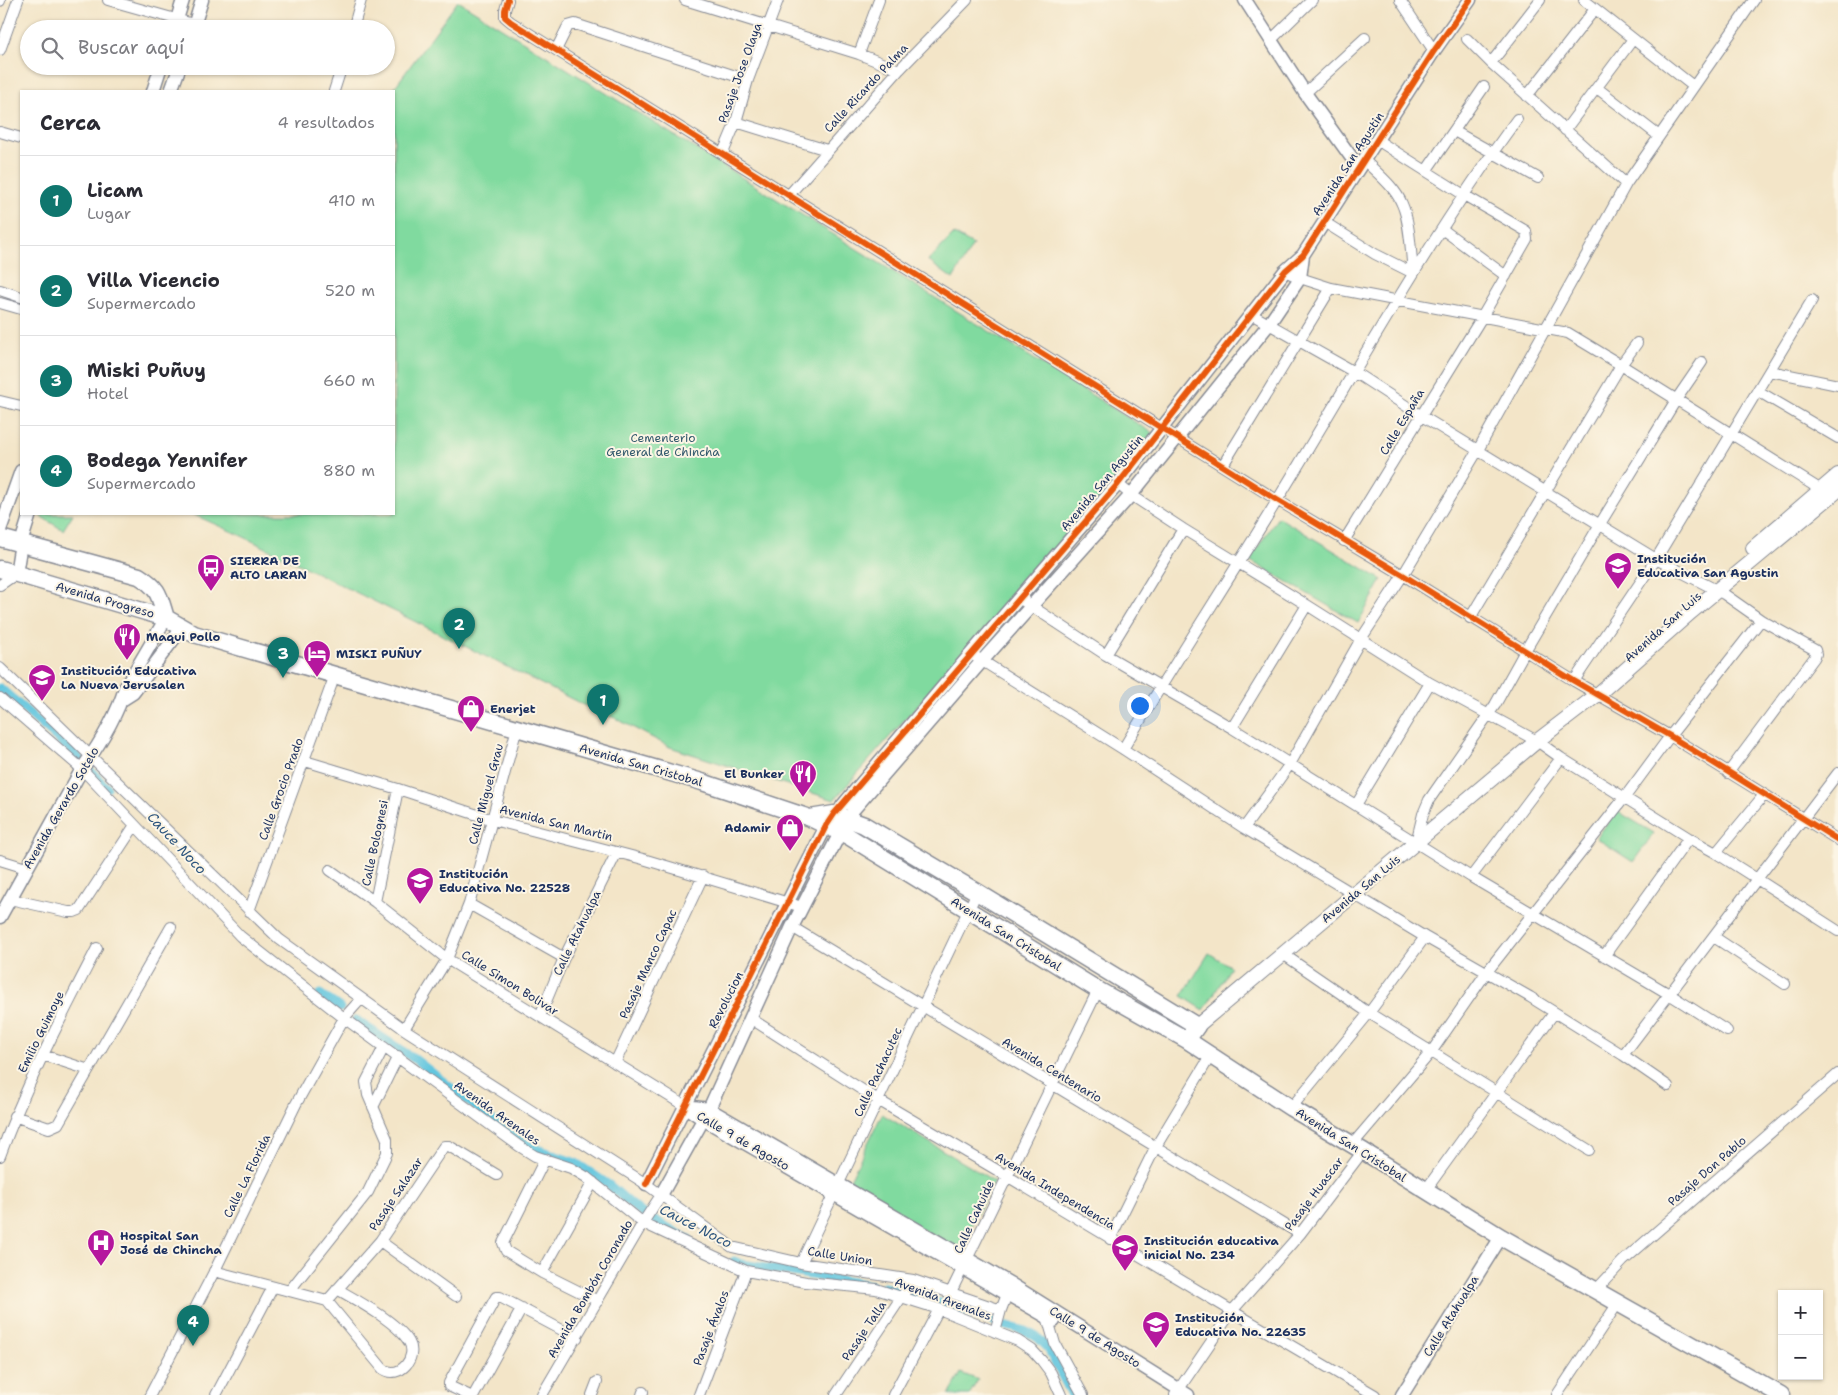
<!DOCTYPE html>
<html lang="es">
<head>
<meta charset="utf-8">
<style>
  body { margin:0; font-family:"Shantell Sans",sans-serif; background:#f2f2f3; color:#2b2b33 }
  .controls { position:absolute; right:15px; bottom:15px; display:grid; overflow:hidden; border-radius:0px; box-shadow:0 1px 4px #0004 }
  .controls button { width:45px; height:45px; display:grid; place-items:center; padding:0; border:0; border-bottom:1px solid #e1e1e2; background:#fff; color:#2b2b33; font:25px sans-serif }
  .you { position:absolute; left:1139px; top:705px; width:18px; height:18px; margin:-12px; border:4px solid #fff; border-radius:50%; background:#1a73e8; box-shadow:0 0 0 8px #1a73e833 }
  .badge { display:grid; place-items:center; width:32px; height:32px; border-radius:50%; background:#0f766e; color:#fff; font-size:16px; font-weight:700 }
  .pin { position:absolute; translate:-50% -41px; filter:drop-shadow(0 1px 2px #0008) }
  .pin::after { content:''; position:absolute; top:26px; width:18px; height:15px; background:inherit; clip-path:polygon(0 0,100% 0,50% 100%) }
  .list { margin:0; padding:0; list-style:none }
  h2 { display:flex; justify-content:space-between; align-items:center; height:65px; margin:0; padding:0 20px; font-size:21px }
  h2 small { font-size:16px; font-weight:400; color:#7c7c81 }
  .list li { display:grid; grid-template-columns:32px 1fr auto; gap:15px; align-items:center; box-sizing:border-box; height:90px; padding:0 20px; border-top:1px solid #e1e1e2 }
  .list b { display:block; font-size:19px; white-space:nowrap }
  .list p { margin:0; font-size:16px; white-space:nowrap; color:#7c7c81 }
  .list em { font-size:16px; font-style:normal; color:#7c7c81 }
  .icon { flex:none; width:28px; height:28px; fill:none; stroke:currentColor; stroke-width:2; stroke-linecap:round; stroke-linejoin:round }
  .map { position:relative; flex:none; width:1838px; height:1395px; overflow:hidden }
  .search { position:absolute; background:#fff; box-shadow:0 1px 4px #0004; left:20px; top:20px; width:375px; height:55px; display:flex; align-items:center; gap:12px; box-sizing:border-box; padding:0 18px; border-radius:28px; color:#7c7c81; font-size:19px }
  .panel { position:absolute; background:#fff; box-shadow:0 1px 4px #0004; left:20px; top:90px; width:375px; height:425px; border-radius:0px }
  .map>svg:first-child { display:block }
</style>
</head>
<body>
<div class="map">
<svg width="1838" height="1395" viewBox="0 0 1838 1395">
  <rect width="100%" height="100%" fill="#fcf5e5"/>
  <filter id="ink" filterUnits="userSpaceOnUse"><feTurbulence type="fractalNoise" baseFrequency=".02" numOctaves="2"/><feDisplacementMap in="SourceGraphic" scale="10" xChannelSelector="R" yChannelSelector="G"/><feConvolveMatrix kernelMatrix="1 2 1 2 8 2 1 2 1" color-interpolation-filters="sRGB"/></filter>
  <filter id="wash" filterUnits="userSpaceOnUse"><feTurbulence type="fractalNoise" baseFrequency=".0096" numOctaves="4" result="noise"/><feDisplacementMap in="SourceGraphic" scale="20" xChannelSelector="R" yChannelSelector="G"/><feGaussianBlur stdDeviation="1.12" result="paint"/><feColorMatrix in="noise" values="0 0 0 0 0 0 0 0 0 0 0 0 0 0 0 0 0 1.4 0 .05"/><feComposite in="paint" operator="in"/></filter>
  <g filter="url(#wash)">
    <rect width="100%" height="100%" fill="#f3e5c8"/>
    <path fill="#80da9f" stroke="#4e847e" d="M458 1 1156 435 834 800 670 747 615 718 598 712 244 537 192 514H394V91H392Z
      M954 234 973 245 953 279 928 261Z
      M41 514H73L63 530 40 516Z
      M1278 517 1382 580 1358 623 1249 560Z
      M1617 811 1654 833 1633 862 1596 838Z
      M1209 953 1231 967 1204 1010 1182 996Z
      M882 1114 994 1181 958 1251 848 1184Z
      M961 1373 978 1380 969 1395H949Z"/>
    <g fill="none" stroke-linecap="round" stroke-linejoin="round">
      <path stroke="#62c6df" stroke-width="9" d="M0 688 75 754 107 788
        M320 994 340 1008
        M356 1020 416 1060 515 1138 534 1148 576 1163 609 1185 639 1211 688 1239
        M734 1261 742 1264 871 1285
        M884 1287 923 1297 1003 1325 1026 1331 1038 1338 1047 1347 1072 1395"/>
    </g>
  </g>
  <g filter="url(#ink)">
    <g fill="none" stroke-linecap="round" stroke-linejoin="round">
      <defs>
        <path id="minor" d="M108 0 211 29
          M508 0 505 10V17L511 22 1277 500 1403 575 1574 681 1670 736 1838 840
          M685 0 859 54 899 70
          M1400 0 1434 51
          M1584 0 1693 86
          M0 1V0
          M353 29 361 0
          M1467 39 1491 63 1626 184
          M1271 40 1312 0
          M0 50 18 0
          M556 50 568 26 575 24 748 80
          M859 54 879 0
          M1491 63 1540 0
          M1597 88 1659 136
          M334 91 342 66
          M1305 93 1365 38
          M1527 96 1595 9
          M736 122 827 150
          M1565 130 1633 39
          M1454 131 1538 178
          M0 132 21 138
          M723 153 736 122 748 80 778 0
          M1426 171 1484 87
          M788 196 899 70 967 0
          M1324 222 1375 254 1413 273C1411 254 1410 221 1402 204 1395 187 1377 173 1364 160
          M1442 229 1506 276
          M1285 271 1300 278 1331 288 1568 333 1621 365 1826 493
          M0 290 21 297
          M0 303 21 309
          M1251 314 1354 372 1420 415 1656 559 1724 594 1761 620 1815 650 1816 654 1814 658 1728 773
          M1770 371 1838 385
          M1758 391 1838 438
          M0 401 21 406
          M1223 465 1331 288
          M1118 484 1131 495 1183 529 1307 605 1430 683 1537 741 1561 758 1689 838 1716 853
          M1344 541 1482 317 1527 239 1526 231 1464 195 1377 140
          M0 585 16 574
          M1019 598 1106 655 1232 728 1471 877 1669 994 1727 1031
          M1470 618 1621 365 1637 343
          M1106 655 1183 529
          M976 657 1123 749 1244 828 1425 937 1530 997 1623 1055 1757 879 1716 853 1764 795
          M0 668 279 939 404 1029 646 1184 732 1247 801 1263 913 1280 1001 1310 1009 1289
          M1574 681 1656 559 1812 300
          M0 698 82 769 240 936 344 1018 519 1146 535 1156 571 1168 586 1177 643 1223 746 1271 806 1282 876 1289 939 1309 1018 1341 1032 1350 1042 1361 1051 1373 1061 1395
          M1232 728 1307 605
          M1123 749C1173 665 1227 583 1278 499 1356 371 1428 240 1517 119
          M305 761 398 789 493 820 643 859 802 907
          M1838 773 1757 879 1838 931
          M1356 805 1430 683
          M1244 828 1290 764 1361 639 1403 575 1478 450 1626 184 1754 0
          M1416 843 1423 814 1429 800 1495 705 1525 651 1600 524 1676 400 1702 362
          M0 860 26 868
          M330 870 375 902 447 959 685 1106
          M1471 877 1561 758
          M10 899 68 912H74L79 910 135 825
          M375 902 398 789
          M469 904 564 958
          M249 911 335 675
          M792 927 1300 1234
          M1714 937 1785 984
          M1283 954 1369 1013 1589 1150
          M1604 956 1689 838
          M540 1016 564 958 617 852
          M750 1018 878 1100 1007 1176 1232 1311 1375 1395
          M404 1029 447 959 469 904 517 728
          M43 1055 89 1070
          M1623 1055 1668 1086
          M615 1063 703 876
          M373 1107 398 1056
          M1291 1108 1369 1013 1425 937
          M14 1116 49 1128 58 1124 171 927
          M1352 1145 1432 1051 1486 973 1625 797 1670 736 1761 620
          M0 1156C26 1084 62 1016 97 948
          M545 1159 503 1243 506 1251 542 1273 598 1301
          M1425 1191 1554 1013
          M1110 1239 1155 1148 1211 1055
          M380 1241 456 1296
          M801 1263 977 892
          M214 1271 327 1301 383 1369C400 1380 418 1357 409 1342 397 1322 358 1301 337 1289
          M542 1273 593 1182
          M290 1290 368 1192 387 1153V1139L368 1095 366 1082 384 1047
          M1596 1290 1623 1261 1838 1074
          M951 1292 1098 990
          M327 1301 380 1241 444 1146H449L497 1175
          M1046 1313 1055 1344 1083 1395
          M995 1332 1001 1310
          M150 1395 217 1266 296 1104 344 1018 361 999
          M216 1395 273 1287
          M468 1395 449 1386V1383L496 1297H500L577 1338
          M474 1395 522 1308
          M542 1395 644 1221 661 1195
          M592 1395 597 1382
          M642 1395 643 1392
          M699 1395 746 1271
          M836 1395 913 1280
          M893 1395 939 1309
          M1175 1395 1232 1311 1300 1234 1363 1151
          M1557 1395 1618 1303"/>
        <path id="tertiary" d="M1245 0 1305 93 1359 168
          M174 29 183 0
          M193 29 202 0
          M153 91 161 66
          M171 91 180 66
          M0 530 21 471
          M16 574 21 543 30 514
          M122 700 133 693 182 628
          M842 806 968 657 1118 484 1285 271 1303 255 1434 51 1470 0
          M853 810 982 661 1131 495 1269 324 1300 278 1303 255
          M0 917 82 769C99 745 117 716 125 688L166 618
          M685 1106 709 1109 1011 1284 1188 1395
          M687 1108 703 1119 1054 1321
          M646 1184 826 826
          M661 1195 709 1109 792 927 840 833
          M1402 1395 1501 1237"/>
        <path id="secondary" d="M1753 548 1838 475
          M1197 1026 1537 741 1597 695 1691 612 1838 490"/>
        <path id="trunk" d="M0 538 139 576C160 589 159 596 166 618
          M0 569 166 618 194 634 702 782 810 818 848 836 1098 990 1187 1040 1291 1108 1363 1151 1501 1237 1781 1395
          M810 818 834 814 864 825 977 892 1197 1026 1187 1040"/>
      </defs>
      <use href="#minor" stroke="#878a93" stroke-width="12"/>
      <use href="#tertiary" stroke="#878a93" stroke-width="15"/>
      <use href="#secondary" stroke="#878a93" stroke-width="16"/>
      <use href="#trunk" stroke="#878a93" stroke-width="19"/>
      <use href="#minor" stroke="#fff" stroke-width="10"/>
      <use href="#tertiary" stroke="#fff" stroke-width="12"/>
      <use href="#secondary" stroke="#fff" stroke-width="14"/>
      <use href="#trunk" stroke="#fff" stroke-width="16"/>
      <defs>
        <path id="cycleway" d="M508 0 505 10V17L511 22 1277 500 1403 575 1574 681 1670 736 1838 840
          M646 1184 826 826 834 814 1118 484 1285 271 1303 255 1434 51 1470 0"/>
      </defs>
      <use href="#cycleway" stroke="#fcf5e5" stroke-width="9"/>
      <use href="#cycleway" stroke="#e8590c" stroke-width="6"/>
    </g>
  </g>
  <defs>
    <symbol id="school-pin" viewBox="-11 -11 22 30"><path d="M0 17L-7.5 6A9.5 9.5 0 1 1 7.5 6Z" fill="#b5179e" stroke="#fcf5e5"/><path d="M0-5L7-2L0 1L-7-2ZM-4 1L0 2.5L4 1V4Q0 6-4 4Z" fill="#fff"/></symbol>
    <symbol id="bus-pin" viewBox="-11 -11 22 30"><path d="M0 17L-7.5 6A9.5 9.5 0 1 1 7.5 6Z" fill="#b5179e" stroke="#fcf5e5"/><path d="M-5-6H5V4H4V6H2V4H-2V6H-4V4H-5ZM-3.5-4V0h7V-4ZM-3.5 1.2v1.5H-2V1.2ZM2 1.2v1.5H3.5V1.2Z" fill="#fff"/></symbol>
    <symbol id="restaurant-pin" viewBox="-11 -11 22 30"><path d="M0 17L-7.5 6A9.5 9.5 0 1 1 7.5 6Z" fill="#b5179e" stroke="#fcf5e5"/><path d="M-5-6h1v4h1v-4h1v4h1v-4h1v5L-1.5 .5V6h-2V.5L-5-1ZM5-6V6H3V1.5H1.5Q1.5-4 5-6Z" fill="#fff"/></symbol>
    <symbol id="hotel-pin" viewBox="-11 -11 22 30"><path d="M0 17L-7.5 6A9.5 9.5 0 1 1 7.5 6Z" fill="#b5179e" stroke="#fcf5e5"/><path d="M-6-4.5h1.5V1H6V5H4.5V3h-9V5H-6ZM-4 0a1.8 1.8 0 1 1 3.6 0ZM.5 0V-2.5h3Q6-2.5 6 0Z" fill="#fff"/></symbol>
    <symbol id="shop-pin" viewBox="-11 -11 22 30"><path d="M0 17L-7.5 6A9.5 9.5 0 1 1 7.5 6Z" fill="#b5179e" stroke="#fcf5e5"/><path d="M-5-2.5h2.3a2.7 3.5 0 0 1 5.4 0H5L5.5 6h-11ZM-1.5-2.5h3a1.5 2.3 0 0 0-3 0Z" fill="#fff"/></symbol>
    <symbol id="hospital-pin" viewBox="-11 -11 22 30"><path d="M0 17L-7.5 6A9.5 9.5 0 1 1 7.5 6Z" fill="#b5179e" stroke="#fcf5e5"/><path d="M-5-5h3v3.5h4V-5h3V5h-3V1.5h-4V5h-3Z" fill="#fff"/></symbol>
  </defs>
  <g fill-rule="evenodd">
    <use href="#school-pin" x="1602" y="550" width="32" height="43"/>
    <use href="#bus-pin" x="195" y="552" width="32" height="43"/>
    <use href="#restaurant-pin" x="111" y="621" width="32" height="43"/>
    <use href="#hotel-pin" x="301" y="638" width="32" height="43"/>
    <use href="#school-pin" x="26" y="662" width="32" height="43"/>
    <use href="#shop-pin" x="455" y="693" width="32" height="43"/>
    <use href="#restaurant-pin" x="787" y="758" width="32" height="43"/>
    <use href="#shop-pin" x="774" y="812" width="32" height="43"/>
    <use href="#school-pin" x="404" y="865" width="32" height="43"/>
    <use href="#hospital-pin" x="85" y="1227" width="32" height="43"/>
    <use href="#school-pin" x="1109" y="1232" width="32" height="43"/>
    <use href="#school-pin" x="1140" y="1309" width="32" height="43"/>
  </g>
  <g text-anchor="middle" dominant-baseline="central" stroke-width="4" stroke-linejoin="round" paint-order="stroke">
    <g font-size="12" fill="#1b2f5e" stroke="#fcf5e5">
      <text transform="translate(740 73) rotate(-70)">Pasaje Jose Olaya</text>
      <text transform="translate(866 88) rotate(-47)">Calle Ricardo Palma</text>
      <text transform="translate(1348 164) rotate(-57)">Avenida San Agustin</text>
      <text transform="translate(1402 422) rotate(-59)">Calle España</text>
      <text transform="translate(1102 483) rotate(-50)">Avenida San Agustin</text>
      <text transform="translate(105 600) rotate(16)">Avenida Progreso</text>
      <text transform="translate(1663 627) rotate(-42)">Avenida San Luis</text>
      <text transform="translate(641 765) rotate(16)">Avenida San Cristobal</text>
      <text transform="translate(281 789) rotate(-70)">Calle Grocio Prado</text>
      <text transform="translate(486 794) rotate(-75)">Calle Miguel Grau</text>
      <text transform="translate(61 808) rotate(-60)">Avenida Gerardo Sotelo</text>
      <text transform="translate(556 823) rotate(14)">Avenida San Martin</text>
      <text transform="translate(375 843) rotate(-78)">Calle Bolognesi</text>
      <text transform="translate(1361 889) rotate(-40)">Avenida San Luis</text>
      <text transform="translate(577 933) rotate(-64)">Calle Atahualpa</text>
      <text transform="translate(1006 934) rotate(32)">Avenida San Cristobal</text>
      <text transform="translate(648 964) rotate(-65)">Pasaje Manco Capac</text>
      <text transform="translate(510 983) rotate(32)">Calle Simon Bolivar</text>
      <text transform="translate(726 1000) rotate(-63)">Revolucion</text>
      <text transform="translate(41 1032) rotate(-64)">Emilio Guimoye</text>
      <text transform="translate(1052 1070) rotate(31)">Avenida Centenario</text>
      <text transform="translate(878 1072) rotate(-65)">Calle Pachacutec</text>
      <text transform="translate(497 1113) rotate(35)">Avenida Arenales</text>
      <text transform="translate(743 1141) rotate(30)">Calle 9 de Agosto</text>
      <text transform="translate(1351 1145) rotate(32)">Avenida San Cristobal</text>
      <text transform="translate(1707 1171) rotate(-41)">Pasaje Don Pablo</text>
      <text transform="translate(247 1176) rotate(-64)">Calle La Florida</text>
      <text transform="translate(1055 1191) rotate(31)">Avenida Independencia</text>
      <text transform="translate(396 1194) rotate(-56)">Pasaje Salazar</text>
      <text transform="translate(1314 1194) rotate(-53)">Pasaje Huascar</text>
      <text transform="translate(974 1217) rotate(-65)">Calle Cahuide</text>
      <text transform="translate(840 1256) rotate(9)">Calle Union</text>
      <text transform="translate(590 1289) rotate(-60)">Avenida Bombón Coronado</text>
      <text transform="translate(943 1299) rotate(20)">Avenida Arenales</text>
      <text transform="translate(1451 1316) rotate(-58)">Calle Atahualpa</text>
      <text transform="translate(711 1328) rotate(-69)">Pasaje Ávalos</text>
      <text transform="translate(864 1331) rotate(-56)">Pasaje Talla</text>
      <text transform="translate(1095 1337) rotate(32)">Calle 9 de Agosto</text>
    </g>
    <g font-size="12" fill="#345a6e" stroke="#fcf5e5">
      <text x="663" y="438">Cementerio<tspan x="663" dy="14">General de Chincha</tspan></text>
    </g>
    <g font-size="12" font-weight="bold" fill="#1b2f5e" stroke="#fcf5e5" text-anchor="start">
      <text x="1637" y="559">Institución<tspan x="1637" dy="14">Educativa San Agustin</tspan></text>
      <text x="230" y="561">SIERRA DE<tspan x="230" dy="14">ALTO LARAN</tspan></text>
      <text x="146" y="637">Maqui Pollo</text>
      <text x="336" y="654">MISKI PUÑUY</text>
      <text x="61" y="671">Institución Educativa<tspan x="61" dy="14">La Nueva Jerusalen</tspan></text>
      <text x="490" y="709">Enerjet</text>
      <text x="784" y="774" text-anchor="end">El Bunker</text>
      <text x="771" y="828" text-anchor="end">Adamir</text>
      <text x="439" y="874">Institución<tspan x="439" dy="14">Educativa No. 22528</tspan></text>
      <text x="120" y="1236">Hospital San<tspan x="120" dy="14">José de Chincha</tspan></text>
      <text x="1144" y="1241">Institución educativa<tspan x="1144" dy="14">inicial No. 234</tspan></text>
      <text x="1175" y="1318">Institución<tspan x="1175" dy="14">Educativa No. 22635</tspan></text>
    </g>
    <g font-size="14" font-style="italic" fill="#2d557e" stroke="#fcf5e5">
      <text transform="translate(177 843) rotate(47)">Cauce Noco</text>
      <text transform="translate(696 1226) rotate(27)">Cauce Noco</text>
    </g>
  </g>
</svg>
<div class="controls">
<button>+</button>
<button>−</button>
</div>
<div class="you"></div>
<div class="pin badge" style="left:603px;top:725px">1</div>
<div class="pin badge" style="left:459px;top:649px">2</div>
<div class="pin badge" style="left:283px;top:678px">3</div>
<div class="pin badge" style="left:193px;top:1346px">4</div>
<div class="search"><svg class="icon" aria-label="search" viewBox="0 0 24 24"><circle cx="10" cy="10" r="6"/><path d="M15 15l6 6"/></svg>Buscar aquí</div>
<section class="panel">
<h2>Cerca<small>4 resultados</small></h2>
<ul class="list">
<li><span class="badge">1</span><div><b>Licam</b><p>Lugar</p></div><em>410 m</em></li>
<li><span class="badge">2</span><div><b>Villa Vicencio</b><p>Supermercado</p></div><em>520 m</em></li>
<li><span class="badge">3</span><div><b>Miski Puñuy</b><p>Hotel</p></div><em>660 m</em></li>
<li><span class="badge">4</span><div><b>Bodega Yennifer</b><p>Supermercado</p></div><em>880 m</em></li>
</ul>
</section>
</div>
</body>
</html>
